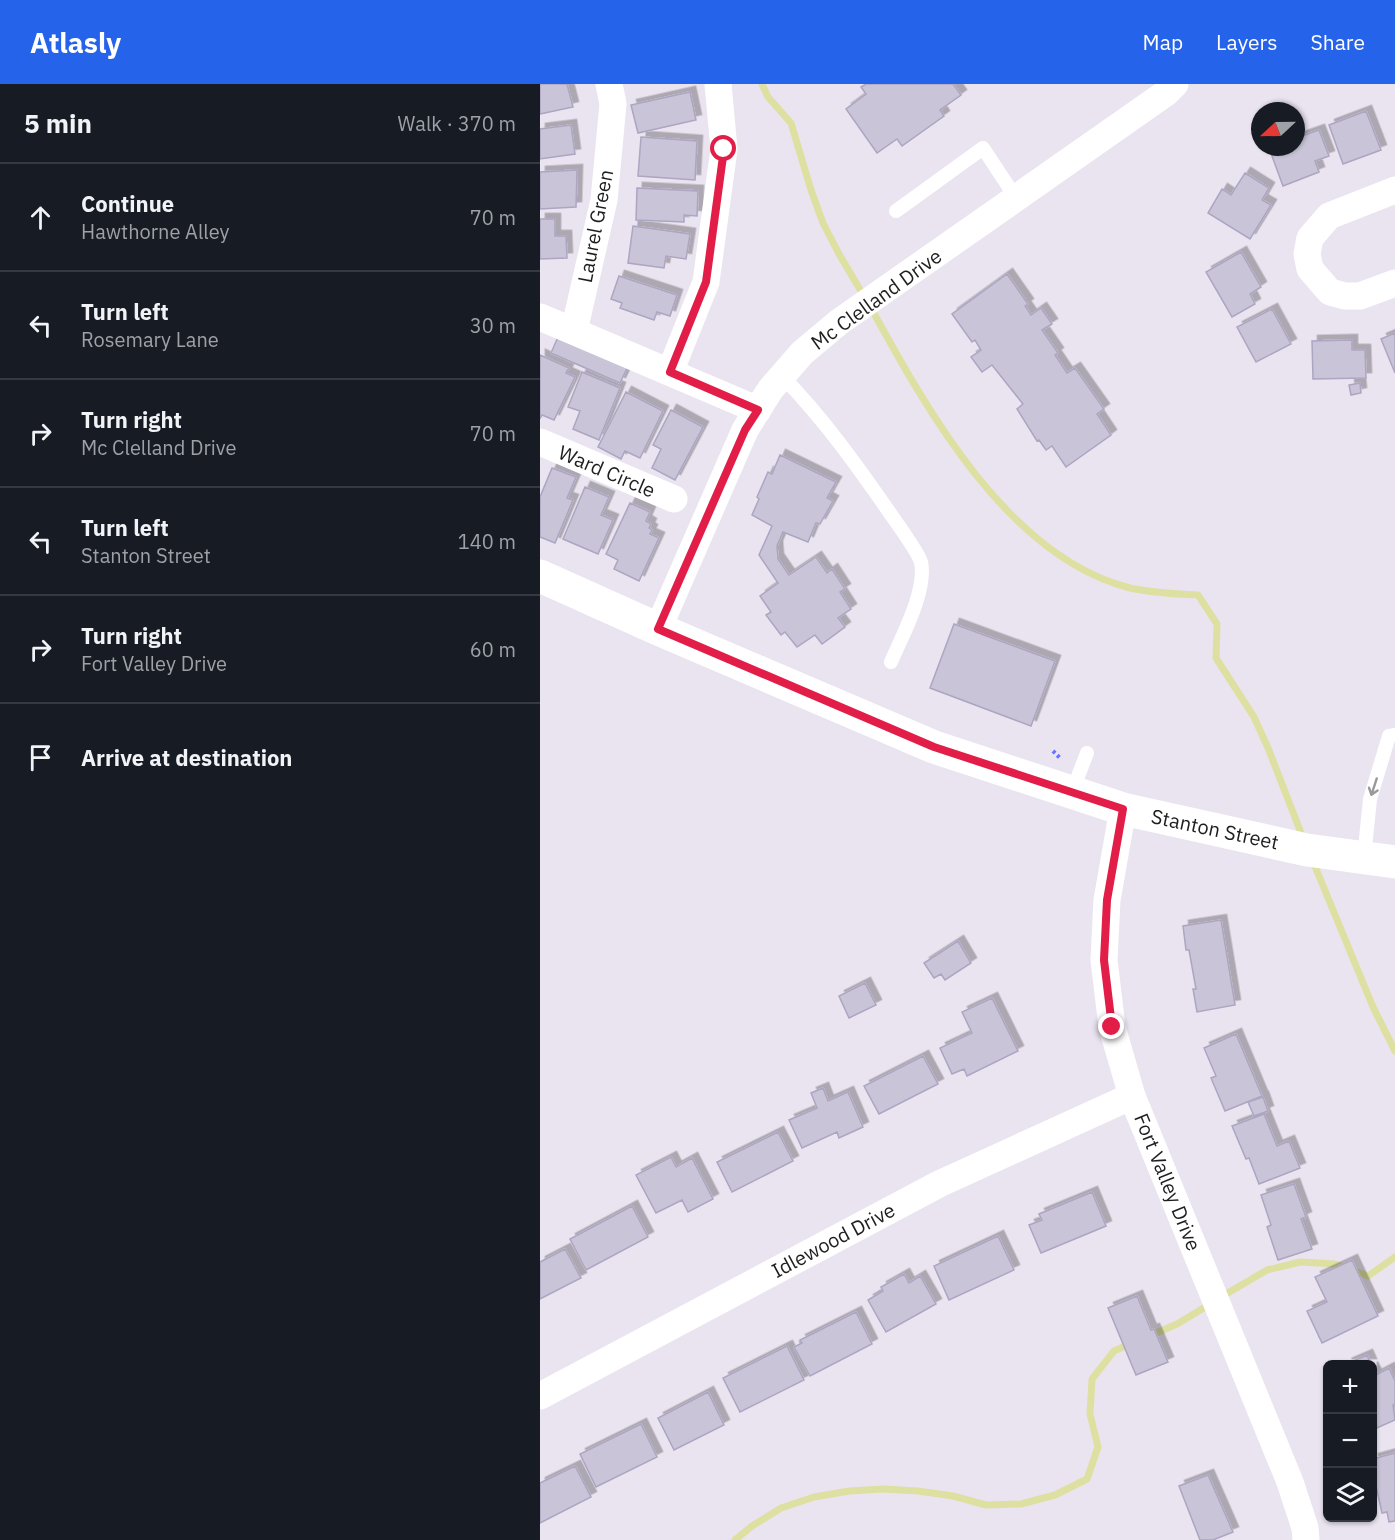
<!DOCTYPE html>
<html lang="en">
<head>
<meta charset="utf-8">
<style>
  body { margin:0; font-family:"IBM Plex Sans",sans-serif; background:#20242c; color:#f1f3f6 }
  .controls { position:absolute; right:18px; bottom:18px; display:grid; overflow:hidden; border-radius:9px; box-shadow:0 2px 4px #0004 }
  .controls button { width:54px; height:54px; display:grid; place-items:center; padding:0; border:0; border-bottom:2px solid #363941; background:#171b24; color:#f1f3f6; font:30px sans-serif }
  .compass { position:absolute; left:711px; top:18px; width:54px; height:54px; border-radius:50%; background:#171b24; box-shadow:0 2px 4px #0004; rotate:248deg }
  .stop { position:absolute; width:18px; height:18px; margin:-14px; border:4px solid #e11d48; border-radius:50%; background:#fff }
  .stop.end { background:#e11d48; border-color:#fff; box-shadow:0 2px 6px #0008 }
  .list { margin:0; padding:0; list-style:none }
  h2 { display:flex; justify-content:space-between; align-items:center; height:78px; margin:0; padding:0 24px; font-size:26px }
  h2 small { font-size:20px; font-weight:400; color:#9ea1a6 }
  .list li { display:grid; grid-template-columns:39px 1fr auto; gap:18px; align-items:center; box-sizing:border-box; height:108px; padding:0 24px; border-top:2px solid #363941 }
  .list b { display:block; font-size:22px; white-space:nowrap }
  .list p { margin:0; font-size:20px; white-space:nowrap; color:#9ea1a6 }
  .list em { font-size:20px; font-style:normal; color:#9ea1a6 }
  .icon { flex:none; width:33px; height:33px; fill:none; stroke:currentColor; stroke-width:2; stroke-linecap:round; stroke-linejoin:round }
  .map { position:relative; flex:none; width:855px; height:1456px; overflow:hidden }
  header { display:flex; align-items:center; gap:36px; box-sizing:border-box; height:84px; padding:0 30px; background:#2563eb; color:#fff }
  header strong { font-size:28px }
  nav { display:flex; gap:33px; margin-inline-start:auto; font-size:21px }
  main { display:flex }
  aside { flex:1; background:#171b24 }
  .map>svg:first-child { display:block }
</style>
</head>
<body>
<header>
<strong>Atlasly</strong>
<nav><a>Map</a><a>Layers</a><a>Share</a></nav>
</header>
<main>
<aside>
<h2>5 min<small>Walk · 370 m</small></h2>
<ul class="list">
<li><svg class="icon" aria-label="ahead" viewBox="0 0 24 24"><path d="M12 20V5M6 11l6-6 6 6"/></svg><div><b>Continue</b><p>Hawthorne Alley</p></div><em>70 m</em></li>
<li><svg class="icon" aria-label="left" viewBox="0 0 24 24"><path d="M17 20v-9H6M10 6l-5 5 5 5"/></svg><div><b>Turn left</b><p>Rosemary Lane</p></div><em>30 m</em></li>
<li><svg class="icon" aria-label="right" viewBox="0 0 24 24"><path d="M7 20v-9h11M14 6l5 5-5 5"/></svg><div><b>Turn right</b><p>Mc Clelland Drive</p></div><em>70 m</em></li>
<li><svg class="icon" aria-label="left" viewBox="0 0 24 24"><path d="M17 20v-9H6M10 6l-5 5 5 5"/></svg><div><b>Turn left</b><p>Stanton Street</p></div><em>140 m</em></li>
<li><svg class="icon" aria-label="right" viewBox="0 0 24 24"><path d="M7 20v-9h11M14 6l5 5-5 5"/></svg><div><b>Turn right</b><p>Fort Valley Drive</p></div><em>60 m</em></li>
<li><svg class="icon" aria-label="arrive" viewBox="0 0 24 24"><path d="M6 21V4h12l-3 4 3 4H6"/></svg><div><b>Arrive at destination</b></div></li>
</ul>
</aside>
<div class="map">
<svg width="855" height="1456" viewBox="0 0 855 1456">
  <defs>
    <filter id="shadow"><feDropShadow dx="5.5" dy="-5.5" stdDeviation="0" flood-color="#0004"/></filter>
  </defs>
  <rect width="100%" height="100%" fill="#eae4f0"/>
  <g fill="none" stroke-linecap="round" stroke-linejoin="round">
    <path stroke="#dee0a2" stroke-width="7" d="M222 0 228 13 251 39 271 106 283 139 299 170 325 214
      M331 224C387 326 468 473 590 504 613 509 635 510 658 511L677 540 676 574 714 633 728 664 763 754
      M772 775 833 923 855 967
      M681 1213 727 1186 760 1178 795 1180 828 1192 855 1173
      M607 1253 637 1240 672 1219
      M195 1456 212 1442 241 1424 274 1413 309 1407 343 1405 378 1407 413 1412 446 1421 481 1420 515 1411 547 1395 558 1363 550 1330 552 1295 574 1267 592 1259"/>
  </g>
  <path fill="#c9c4d7" stroke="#ada5c2" stroke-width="1.5" filter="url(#shadow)" d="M0 0H27L33 23 0 30Z
    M326 0H413L421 11 400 26 404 32 362 62 357 55 337 69 306 25 326 10 321 3Z
    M150 8 156 36 98 49 91 21Z
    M826 27 841 66 803 80 789 41Z
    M31 41 35 70 0 75V45Z
    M779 46 789 72 775 77 779 88 743 102 729 64 756 63V54Z
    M101 53 157 57 155 96 98 92Z
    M37 86 36 123 0 125V88Z
    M705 89 729 104 722 116 731 121 710 155 668 129 682 105 691 111Z
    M97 104 158 107 157 132 144 131V138L96 136Z
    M0 135H15V152H26L27 174 0 175Z
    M93 142 150 150 146 175 126 172 124 184 88 179Z
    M701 168 721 203 710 210 715 220 692 233 666 188Z
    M467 190 488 220 485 222 491 231 501 224 512 240 502 246 518 269 515 271 527 289 535 284 564 325 557 330 571 351 526 383 512 362 506 366 499 356 497 357 477 325 483 320 452 281 442 288 431 273 441 266 435 256 432 258 412 230Z
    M79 192 137 211 130 232 117 228 114 236 80 224 82 219 71 215Z
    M732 225 751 260 716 278 697 243Z
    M21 246 91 276 80 299 11 269Z
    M855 249V289L841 255Z
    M812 256V266H825L826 294 773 295 772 257Z
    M0 271 29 284 26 289 35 293 14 336 2 331 0 335Z
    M42 288 80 304 59 356 33 345 40 327 28 323Z
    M820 299 821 309 811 311 809 301Z
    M86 308 123 327 100 374 85 367 81 375 58 363Z
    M131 326 163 343 135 396 112 384 121 365 113 361Z
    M240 371 296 398 287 414 293 417 280 440 276 439 268 458 243 448 237 462 238 475 249 491 276 473 287 489 292 485 305 505 300 508 311 525 298 534 305 543 282 560 275 551 257 563 245 548 241 551 226 531 231 528 220 512 238 499 219 471 232 442 212 431 219 415 217 413 228 388 232 390Z
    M12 384 36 393 27 414 33 416 15 459 0 453V413Z
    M45 403 69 413 61 431 73 436 58 470 23 455Z
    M90 419 110 428 106 437 111 440 109 444 112 446 110 450 119 454 99 497 74 485 78 476 66 470Z
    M414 540 515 577 491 642 390 604Z
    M681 836 695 921 657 928 653 905H656L649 866H646L643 842Z
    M418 857 431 879 405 896 401 890 394 894 384 879Z
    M325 899 336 921 309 934 299 912Z
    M452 914 478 967 427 992 424 985 412 990 400 964 432 949 422 928Z
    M696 950 722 1012 685 1027 671 994 676 992 664 964Z
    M383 972 398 1000 339 1030 324 1002Z
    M283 1004 288 1017 308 1008 323 1043 299 1054 297 1048 262 1064 249 1036 277 1024 271 1009Z
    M723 1013 728 1027 714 1032 708 1018Z
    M724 1030 737 1062 749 1057 760 1084 719 1100 709 1074 706 1075 692 1042Z
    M238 1048 253 1077 192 1108 177 1078Z
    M131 1073 136 1083 152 1074 173 1115 148 1128 142 1116 116 1129 96 1091Z
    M754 1100 766 1133 761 1135 772 1165 738 1176 727 1143 731 1141 721 1111Z
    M552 1108 566 1142 501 1169 489 1141 502 1136 499 1130Z
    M92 1122 108 1153 46 1186 30 1155Z
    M458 1152 474 1186 409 1216 394 1182Z
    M25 1165 41 1194 0 1215V1178Z
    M812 1176 838 1232 782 1259 767 1227 787 1218 775 1193Z
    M364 1190 369 1199 380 1192 396 1220 346 1248 328 1216 343 1207 341 1203Z
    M597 1212 611 1246 614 1245 628 1278 596 1291 568 1224Z
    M316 1228 332 1260 270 1292 254 1263 262 1259 260 1256Z
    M247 1262 264 1296 200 1328 183 1294Z
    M827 1271 831 1280H806Z
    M832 1283 836 1291 849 1284 855 1297V1320L853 1321 855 1336 832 1346Z
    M168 1308 184 1341 134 1366 118 1334Z
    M101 1340 117 1373 56 1403 40 1370Z
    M855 1369V1437L849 1438 847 1428 842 1429 833 1389 835 1388 833 1375Z
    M35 1382 51 1413 0 1439V1399Z
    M668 1391 693 1448 673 1456H660L639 1402Z"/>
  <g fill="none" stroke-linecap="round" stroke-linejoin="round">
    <path stroke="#6673ff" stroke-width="4" stroke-dasharray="3 3" stroke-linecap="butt" d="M513 667 520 674"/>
    <path stroke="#fff" stroke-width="14" d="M356 127 443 64 476 114
      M242 292C284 335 318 383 352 432 359 442 378 468 381 478 387 507 362 552 351 578
      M532 708 547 669
      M824 774 830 715 849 652 855 651"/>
    <path stroke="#fff" stroke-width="27" d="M855 106 789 132 770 154 767 170 770 185 790 208 805 212H820L855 199
      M0 233 218 326
      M34 247 64 116 73 20 69 0
      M130 288 166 198 184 65 178 0
      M0 358 134 415
      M118 545 205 346 230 306 262 269 299 238 626 9 635 0
      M583 725 567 816 564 876 572 943 592 1012 750 1398 765 1444 766 1456
      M0 1312 399 1100 592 1012"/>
    <path stroke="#fff" stroke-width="33" d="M0 492 118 545 394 663 583 725 767 766 855 778"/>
  </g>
  <defs><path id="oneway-shaft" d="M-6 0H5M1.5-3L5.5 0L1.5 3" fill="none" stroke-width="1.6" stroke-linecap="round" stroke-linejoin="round" transform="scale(1.5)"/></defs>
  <use stroke="#9a9a9a" href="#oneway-shaft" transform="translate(834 703) rotate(108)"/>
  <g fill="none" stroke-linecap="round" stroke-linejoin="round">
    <path stroke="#e11d48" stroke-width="8" d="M184 65 166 198 130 288 218 326 205 346 118 545 394 663 583 725 567 816 564 876 572 943"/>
  </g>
  <g text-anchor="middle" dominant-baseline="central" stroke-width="4.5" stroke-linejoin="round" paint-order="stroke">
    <g font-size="20" fill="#1e1e1e" stroke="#fff">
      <text transform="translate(55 142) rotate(-79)">Laurel Green</text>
      <text transform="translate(336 215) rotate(-36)">Mc Clelland Drive</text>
      <text transform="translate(67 387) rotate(23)">Ward Circle</text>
      <text transform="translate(675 745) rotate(12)">Stanton Street</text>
      <text transform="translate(628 1098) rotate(68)">Fort Valley Drive</text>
      <text transform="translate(293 1156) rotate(-28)">Idlewood Drive</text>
    </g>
  </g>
</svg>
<div class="controls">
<button>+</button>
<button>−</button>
<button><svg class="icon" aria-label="layers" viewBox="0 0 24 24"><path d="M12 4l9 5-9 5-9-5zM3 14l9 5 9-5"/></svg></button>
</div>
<svg class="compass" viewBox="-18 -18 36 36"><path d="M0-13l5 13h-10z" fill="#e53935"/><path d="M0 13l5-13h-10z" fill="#9ea1a6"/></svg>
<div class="stop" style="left:184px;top:65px"></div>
<div class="stop end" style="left:572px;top:943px"></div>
</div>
</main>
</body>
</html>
